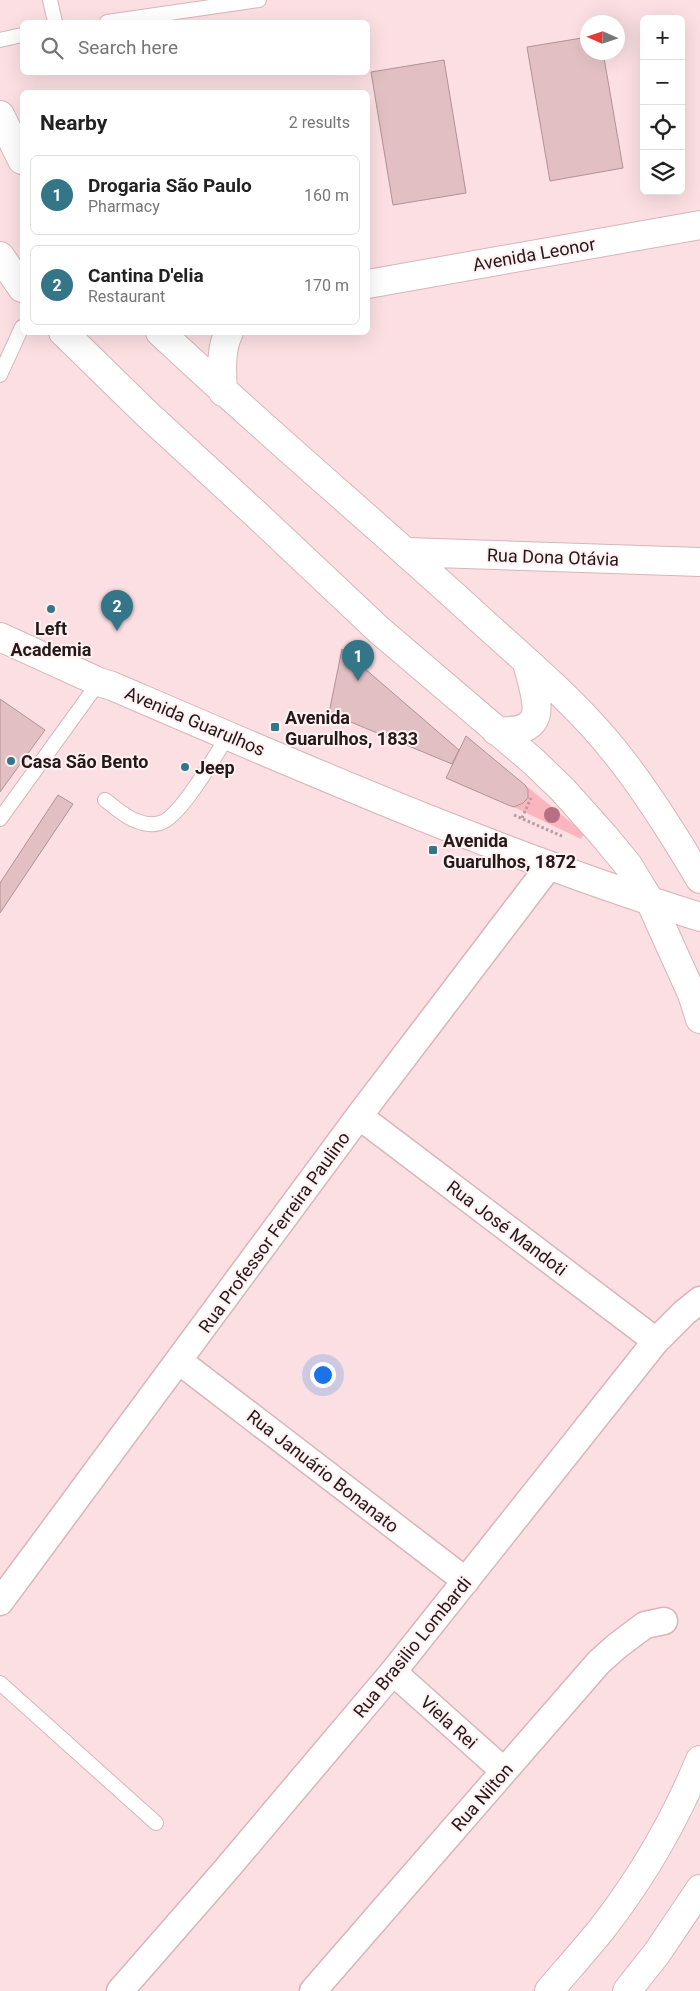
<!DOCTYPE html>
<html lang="en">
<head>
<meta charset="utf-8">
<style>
  body { margin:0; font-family:Roboto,sans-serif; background:#f6f6f6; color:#222 }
  .controls { position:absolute; right:15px; top:15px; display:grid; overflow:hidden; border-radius:8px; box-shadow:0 5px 20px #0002 }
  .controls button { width:45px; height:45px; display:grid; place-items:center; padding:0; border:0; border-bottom:1px solid #e0e0e0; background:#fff; color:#222; font:25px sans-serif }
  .compass { position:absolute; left:580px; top:15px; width:45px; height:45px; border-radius:50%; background:#fff; box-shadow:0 5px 20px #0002; rotate:273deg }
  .you { position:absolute; left:322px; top:1374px; width:18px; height:18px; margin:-12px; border:4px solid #fff; border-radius:50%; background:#1a73e8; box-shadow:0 0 0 8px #1a73e833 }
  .badge { display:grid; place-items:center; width:32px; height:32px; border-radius:50%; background:#347588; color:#fff; font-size:16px; font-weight:700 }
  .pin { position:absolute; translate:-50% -41px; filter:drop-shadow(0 1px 2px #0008) }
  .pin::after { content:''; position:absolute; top:26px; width:18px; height:15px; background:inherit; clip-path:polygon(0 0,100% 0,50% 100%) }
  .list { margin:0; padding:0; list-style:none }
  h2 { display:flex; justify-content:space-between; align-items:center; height:65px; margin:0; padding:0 20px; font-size:21px }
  h2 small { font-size:16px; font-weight:400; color:#767676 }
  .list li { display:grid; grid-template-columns:32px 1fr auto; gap:15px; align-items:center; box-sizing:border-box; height:80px; margin:0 10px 10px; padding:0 10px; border:1px solid #e0e0e0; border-radius:8px }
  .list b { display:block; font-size:19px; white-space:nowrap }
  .list p { margin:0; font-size:16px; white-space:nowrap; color:#767676 }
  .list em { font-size:16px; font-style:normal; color:#767676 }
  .icon { flex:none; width:28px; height:28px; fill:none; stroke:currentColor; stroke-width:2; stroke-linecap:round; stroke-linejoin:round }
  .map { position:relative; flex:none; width:700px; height:1991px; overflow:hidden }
  .search { position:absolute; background:#fff; box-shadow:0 5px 20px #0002; left:20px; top:20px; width:350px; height:55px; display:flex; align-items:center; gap:12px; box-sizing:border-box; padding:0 18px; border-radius:8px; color:#767676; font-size:19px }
  .panel { position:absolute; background:#fff; box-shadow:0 5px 20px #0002; left:20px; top:90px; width:350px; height:245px; border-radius:8px }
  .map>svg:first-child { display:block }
</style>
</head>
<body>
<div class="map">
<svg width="700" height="1991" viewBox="0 0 700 1991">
  <rect width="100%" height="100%" fill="#fbdfe3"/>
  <path fill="#fab5bf" d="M525 785 584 833 581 839 514 807 523 803 528 798V790Z"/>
  <path fill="#e1bfc3" stroke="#b29296" d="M588 37V52H603L623 168 550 181 527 47Z
    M444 60 466 193 393 205 371 72Z
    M342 649 459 750 452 764 329 713Z
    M0 699 45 730 0 792Z
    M466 736 525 785 528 790V798L523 803 514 807 508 805 446 778Z
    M58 795 73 804 0 913V883Z"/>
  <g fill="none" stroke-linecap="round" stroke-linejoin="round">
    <defs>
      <path id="lane" d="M50 0 55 22
        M107 22 259 0
        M0 40 22 35
        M0 375 22 327
        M105 800C115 807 126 818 137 821 144 824 153 825 160 823 180 818 216 755 228 735
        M0 819 99 682
        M0 1683 156 1823"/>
      <path id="street" d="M359 1116 656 1341
        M179 1361 466 1581
        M0 1602 359 1116 550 865
        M393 1672 504 1771
        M120 1991 224 1872 393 1672 656 1341 684 1313 700 1300
        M313 1991 599 1662 617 1646 645 1625 664 1621"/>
      <path id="secondary" d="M0 115 22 160
        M0 256 22 288
        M368 284 700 225
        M63 332 147 414 258 516 379 630 534 762 563 790 604 836 628 865 650 901 692 994 700 1019
        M160 332C262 428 369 518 472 612 520 656 576 702 616 753 648 793 674 835 700 879
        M223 392C222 373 220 350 229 332
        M406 552 700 562
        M0 637 99 682 112 686C305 769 499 854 700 917
        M496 731C552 734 537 701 527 663
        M549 1991C566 1971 584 1951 601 1930 641 1879 675 1820 700 1760
        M627 1991 657 1953 700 1889"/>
    </defs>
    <use href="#lane" stroke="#d7b5b9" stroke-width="16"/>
    <use href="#street" stroke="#d7b5b9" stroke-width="29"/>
    <use href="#secondary" stroke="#d7b5b9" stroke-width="30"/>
    <path stroke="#b49da0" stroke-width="3" stroke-dasharray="2.5 2.5" stroke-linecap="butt" d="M514 815 564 837
      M522 818 531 798"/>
    <use href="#lane" stroke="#fff" stroke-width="14"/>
    <use href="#street" stroke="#fff" stroke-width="26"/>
    <use href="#secondary" stroke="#fff" stroke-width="28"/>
  </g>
  <circle fill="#b86e83" cx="552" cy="815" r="8"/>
  <g fill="#347588" stroke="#fff0f2" stroke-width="2">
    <circle cx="51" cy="609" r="5"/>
    <rect x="270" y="722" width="10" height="10" rx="2.5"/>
    <circle cx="11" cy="761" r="5"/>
    <circle cx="185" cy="767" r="5"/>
    <rect x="428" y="845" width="10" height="10" rx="2.5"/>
  </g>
  <g text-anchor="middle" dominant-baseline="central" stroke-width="4" stroke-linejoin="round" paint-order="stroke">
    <g font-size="18" fill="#241819" stroke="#fff0f2">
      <text transform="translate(534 254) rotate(-10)">Avenida Leonor</text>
      <text transform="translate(553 557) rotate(2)">Rua Dona Otávia</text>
      <text transform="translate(195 721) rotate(23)">Avenida Guarulhos</text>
      <text transform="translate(507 1228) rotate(37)">Rua José Mandoti</text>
      <text transform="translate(274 1232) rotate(-54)">Rua Professor Ferreira Paulino</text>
      <text transform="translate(323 1471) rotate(38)">Rua Januário Bonanato</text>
      <text transform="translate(412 1647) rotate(-51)">Rua Brasilio Lombardi</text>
      <text transform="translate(449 1722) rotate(42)">Viela Rei</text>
      <text transform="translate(482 1797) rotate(-49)">Rua Nilton</text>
    </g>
    <g font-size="18" font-weight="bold" fill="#241819" stroke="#fff0f2" text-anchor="start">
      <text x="51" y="628" text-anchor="middle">Left<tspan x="51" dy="21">Academia</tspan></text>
      <text x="285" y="717">Avenida<tspan x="285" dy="21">Guarulhos, 1833</tspan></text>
      <text x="21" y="761">Casa São Bento</text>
      <text x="195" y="767">Jeep</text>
      <text x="443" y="840">Avenida<tspan x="443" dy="21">Guarulhos, 1872</tspan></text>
    </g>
  </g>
</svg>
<div class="controls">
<button>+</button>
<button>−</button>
<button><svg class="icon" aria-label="locate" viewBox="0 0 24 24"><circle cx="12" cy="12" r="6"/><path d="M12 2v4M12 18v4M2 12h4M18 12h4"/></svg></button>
<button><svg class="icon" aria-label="layers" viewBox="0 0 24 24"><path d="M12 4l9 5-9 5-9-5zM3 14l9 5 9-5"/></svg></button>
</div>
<svg class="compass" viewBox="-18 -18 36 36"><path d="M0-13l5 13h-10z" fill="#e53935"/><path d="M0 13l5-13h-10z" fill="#767676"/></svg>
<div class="you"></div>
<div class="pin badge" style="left:358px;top:681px">1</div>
<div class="pin badge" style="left:117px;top:631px">2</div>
<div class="search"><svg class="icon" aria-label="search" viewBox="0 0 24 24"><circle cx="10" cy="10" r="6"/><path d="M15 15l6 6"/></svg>Search here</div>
<section class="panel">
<h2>Nearby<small>2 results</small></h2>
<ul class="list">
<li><span class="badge">1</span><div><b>Drogaria São Paulo</b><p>Pharmacy</p></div><em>160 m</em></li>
<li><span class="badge">2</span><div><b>Cantina D'elia</b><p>Restaurant</p></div><em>170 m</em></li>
</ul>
</section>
</div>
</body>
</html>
